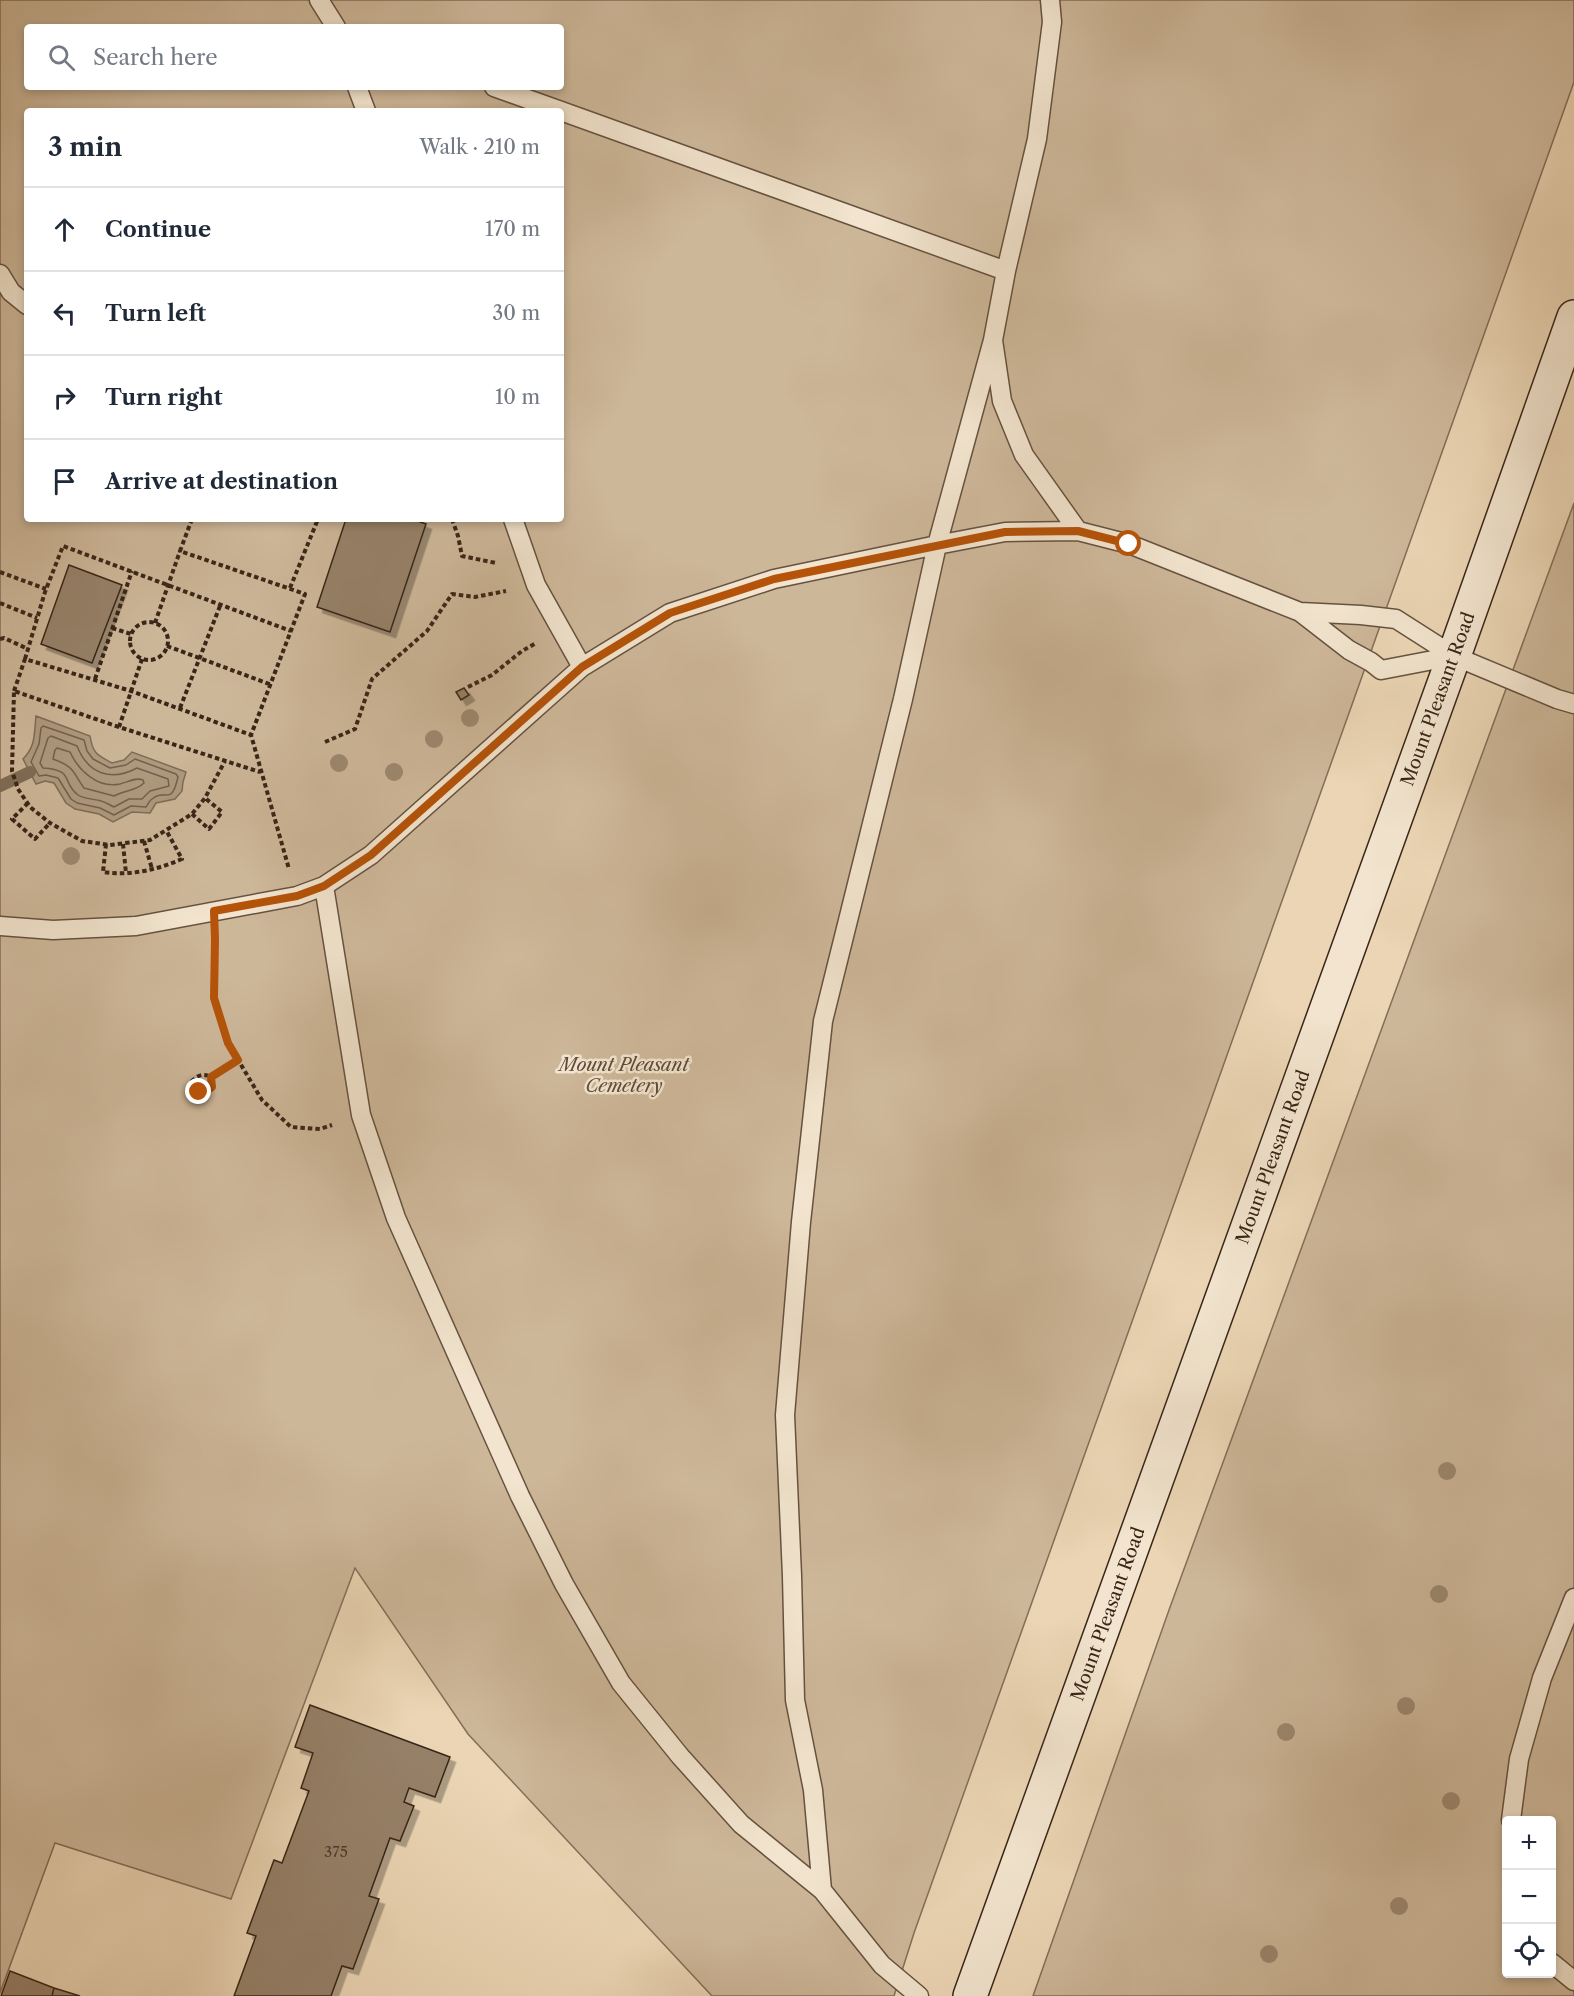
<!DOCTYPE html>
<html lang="en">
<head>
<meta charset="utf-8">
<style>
  body { margin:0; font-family:"Libre Caslon Text",serif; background:#f2f2f3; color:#1f2937 }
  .controls { position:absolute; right:18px; bottom:18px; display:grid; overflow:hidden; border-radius:6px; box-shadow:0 3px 9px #0003 }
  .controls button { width:54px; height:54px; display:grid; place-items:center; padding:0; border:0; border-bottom:2px solid #e0e1e3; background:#fff; color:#1f2937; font:30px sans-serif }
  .stop { position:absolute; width:18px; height:18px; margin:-14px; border:4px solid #b45309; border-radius:50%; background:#fff }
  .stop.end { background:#b45309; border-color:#fff; box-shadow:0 2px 6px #0008 }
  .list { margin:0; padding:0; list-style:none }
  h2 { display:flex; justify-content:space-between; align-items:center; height:78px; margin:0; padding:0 24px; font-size:26px }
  h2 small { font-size:20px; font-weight:400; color:#747a83 }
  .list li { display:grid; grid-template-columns:39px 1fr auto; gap:18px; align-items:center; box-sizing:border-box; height:84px; padding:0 24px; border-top:2px solid #e0e1e3 }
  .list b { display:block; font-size:22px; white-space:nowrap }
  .list em { font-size:20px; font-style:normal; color:#747a83 }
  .icon { flex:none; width:33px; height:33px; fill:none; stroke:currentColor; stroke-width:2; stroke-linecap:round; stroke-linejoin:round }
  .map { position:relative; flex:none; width:1574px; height:1996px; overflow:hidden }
  .search { position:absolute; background:#fff; box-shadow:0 3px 9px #0003; left:24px; top:24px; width:540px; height:66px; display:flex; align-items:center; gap:15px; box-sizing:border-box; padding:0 21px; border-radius:6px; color:#747a83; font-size:22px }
  .panel { position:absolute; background:#fff; box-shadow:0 3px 9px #0003; left:24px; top:108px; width:540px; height:414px; border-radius:6px }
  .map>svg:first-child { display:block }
</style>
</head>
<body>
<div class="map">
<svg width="1574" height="1996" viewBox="0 0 1574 1996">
  <defs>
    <filter id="shadow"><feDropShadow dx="5.5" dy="5.5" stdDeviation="0" flood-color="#0004"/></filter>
  </defs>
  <rect width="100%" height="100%" fill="#ebd5b4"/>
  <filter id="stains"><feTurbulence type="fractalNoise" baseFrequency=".00333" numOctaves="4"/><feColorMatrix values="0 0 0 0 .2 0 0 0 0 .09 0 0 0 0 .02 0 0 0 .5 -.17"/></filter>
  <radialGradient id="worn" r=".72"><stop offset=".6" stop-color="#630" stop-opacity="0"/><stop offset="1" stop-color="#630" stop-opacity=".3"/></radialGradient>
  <path fill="#cdb799" stroke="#836e58" stroke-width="1.5" fill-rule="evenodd" d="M0 0H1574V82L914 1933 894 1996H712L468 1734 355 1568 231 1899 55 1843 0 1993ZM27 27H561V87H27ZM27 111H561V519H27Z
    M1574 503V1996H1033L1169 1610ZM1506 1820H1552V1974H1506Z"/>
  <path fill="#ae9a7f" stroke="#7f6c56" stroke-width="1.5" d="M36 716 90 736C93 754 97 755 112 763L124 760 132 752 186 772 183 782 182 791 175 799 156 803 150 813 132 812 113 822 99 814 75 809 66 803 54 783 45 781 36 784 23 759C36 746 34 734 36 716Z"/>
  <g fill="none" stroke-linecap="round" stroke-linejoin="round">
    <path stroke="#74604c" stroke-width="1.5" d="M43 726 84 740 87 751 93 759 110 768 126 765 135 759 176 774 178 777C171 808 165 787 152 799 149 801 148 804 146 807L131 806 114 815 100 808 77 803 71 799 58 778 46 775 39 776 31 762 39 744 41 728Z
      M51 736 77 746C88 774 111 782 137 768L168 779 169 786 150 791 142 799H129L114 807C109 805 106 802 101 801 94 799 84 799 78 795 61 782 75 770 43 768L40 763 48 738Z
      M57 748 70 752C78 770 98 789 120 784 128 782 136 777 143 780L144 783C136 791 125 790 114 796L84 788C72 771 75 767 53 759L55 750Z"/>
    <path stroke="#7f6c56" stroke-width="12" d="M0 786 30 772"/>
  </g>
  <path fill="#968169" stroke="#392618" stroke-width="1.5" filter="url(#shadow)" d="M346 519H412L426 524 390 632 317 607Z
    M69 565 122 585 92 663 41 644Z
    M464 688 469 695 461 700 456 692Z
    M310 1705 450 1757 435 1797 409 1788 404 1802 414 1806 400 1841 390 1838 369 1896 379 1899 353 1969 342 1966 331 1996H234L256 1936 247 1933 274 1860 282 1863 309 1791 301 1788 313 1753 295 1747Z
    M10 1971 54 1988 52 1996H1Z
    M54 1988 80 1996H52Z"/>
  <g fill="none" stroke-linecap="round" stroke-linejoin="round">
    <defs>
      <path id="lane" d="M319 0 336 27
        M1050 0 1052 22 1037 139 1006 271 993 340 1002 401 1024 455 1078 531 1129 544 1300 612 1349 650 1371 662 1381 670 1454 656
        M357 87 366 111
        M494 87 561 111
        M561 111 1006 271
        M0 274 11 292 27 305
        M513 519 536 585 582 667
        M1300 612 1361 615 1396 619 1454 656 1557 699 1574 704
        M324 886 361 1115 396 1218 520 1496 564 1584 621 1683 680 1756 741 1824 822 1890 882 1965 919 1996
        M0 926 53 930 136 926 297 896 324 886 371 855 582 667 670 613 774 579 937 545 1005 532 1078 531
        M1511 1820 1519 1759 1542 1678 1574 1598
        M822 1890 813 1790 795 1700 792 1576 785 1415 801 1222 823 1021 903 699 937 545 993 340
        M1552 1963 1574 1981"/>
      <path id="secondary" d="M970 1996 1454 656 1574 317"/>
    </defs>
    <use href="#lane" stroke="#66523f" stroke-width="21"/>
    <use href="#secondary" stroke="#392618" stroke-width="36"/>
    <path stroke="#392618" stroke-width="4" stroke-dasharray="4.5 3" stroke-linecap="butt" d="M192 519 180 551 305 594 251 735 289 869
      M452 519 458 536 462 556 496 563
      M0 572 46 589
      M290 588 318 519
      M0 603 37 618
      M130 641a19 19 0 1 1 38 0a19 19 0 1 1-38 0Z
      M155 623 180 551
      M112 628 131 634
      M0 639 4 638 28 649
      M167 646 272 685
      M25 659 45 592 63 546 291 631
      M142 659 119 727 260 772
      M95 679 132 571
      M468 687 492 675 522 651 536 643
      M14 691 25 659 131 691 251 735
      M180 708 220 606
      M119 727 14 691 12 771 18 789 30 807 50 823 82 841 110 845 150 840 192 814 205 798 225 761
      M325 742 355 729 372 679 427 631 452 594 475 597 506 591
      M28 803 12 819 35 839 50 823
      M192 814 209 829 222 812 205 798
      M144 841 152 869
      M106 844 103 872C130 876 157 870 182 859L166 830
      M123 844 126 873
      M215 943 214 998 228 1043 262 1100 291 1127 320 1129 332 1125
      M211 1077 212 1087 205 1092H199L194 1088 192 1081C198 1075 203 1073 211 1077L238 1060"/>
    <use href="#lane" stroke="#f2e4ce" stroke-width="18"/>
    <use href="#secondary" stroke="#f2e4ce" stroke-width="33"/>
  </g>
  <g fill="#9d8970">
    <circle cx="470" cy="718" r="9"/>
    <circle cx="434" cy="739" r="9"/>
    <circle cx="339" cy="763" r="9"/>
    <circle cx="394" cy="772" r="9"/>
    <circle cx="71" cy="856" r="9"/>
    <circle cx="1447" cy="1471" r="9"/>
    <circle cx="1439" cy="1594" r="9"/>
    <circle cx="1406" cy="1706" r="9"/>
    <circle cx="1286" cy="1732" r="9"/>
    <circle cx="1451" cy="1801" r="9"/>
    <circle cx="1399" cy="1906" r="9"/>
    <circle cx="1269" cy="1954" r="9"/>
  </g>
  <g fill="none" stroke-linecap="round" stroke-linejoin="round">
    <path stroke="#b45309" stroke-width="8" d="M199 1092H205L212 1087 211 1077 238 1060 228 1043 214 998 215 939 214 911 297 896 324 886 371 855 582 667 670 613 774 579 1005 532 1078 531 1129 544"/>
  </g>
  <g text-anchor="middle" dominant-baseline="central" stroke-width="5" stroke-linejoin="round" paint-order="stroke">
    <g font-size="15" fill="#503d2c">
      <text x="336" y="1851">375</text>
    </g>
    <g font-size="18" fill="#392618" stroke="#f2e4ce">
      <text transform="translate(1438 699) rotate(-70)">Mount Pleasant Road</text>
      <text transform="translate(1273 1157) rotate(-70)">Mount Pleasant Road</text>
      <text transform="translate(1108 1614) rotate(-70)">Mount Pleasant Road</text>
    </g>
    <g font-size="18" font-style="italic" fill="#5e4a38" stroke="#f2e4ce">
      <text x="624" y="1065">Mount Pleasant<tspan x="624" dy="21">Cemetery</tspan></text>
    </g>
  </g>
  <rect width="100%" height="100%" filter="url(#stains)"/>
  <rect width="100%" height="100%" fill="url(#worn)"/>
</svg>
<div class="controls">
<button>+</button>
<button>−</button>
<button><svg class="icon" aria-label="locate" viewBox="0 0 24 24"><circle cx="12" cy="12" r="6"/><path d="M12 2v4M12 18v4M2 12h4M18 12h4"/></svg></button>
</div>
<div class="stop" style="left:1129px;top:544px"></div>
<div class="stop end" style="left:199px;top:1092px"></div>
<div class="search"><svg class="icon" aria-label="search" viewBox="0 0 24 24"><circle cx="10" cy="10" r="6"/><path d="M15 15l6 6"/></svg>Search here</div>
<section class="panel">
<h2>3 min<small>Walk · 210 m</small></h2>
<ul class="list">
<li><svg class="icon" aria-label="ahead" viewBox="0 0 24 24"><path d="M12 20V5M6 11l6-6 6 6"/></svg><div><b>Continue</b></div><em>170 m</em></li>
<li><svg class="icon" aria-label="left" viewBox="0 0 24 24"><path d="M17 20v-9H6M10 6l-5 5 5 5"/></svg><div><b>Turn left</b></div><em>30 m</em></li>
<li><svg class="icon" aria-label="right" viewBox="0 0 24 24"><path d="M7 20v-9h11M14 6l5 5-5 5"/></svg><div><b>Turn right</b></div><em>10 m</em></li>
<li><svg class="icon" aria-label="arrive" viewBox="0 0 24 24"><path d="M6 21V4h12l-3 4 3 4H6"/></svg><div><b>Arrive at destination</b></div></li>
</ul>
</section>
</div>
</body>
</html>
